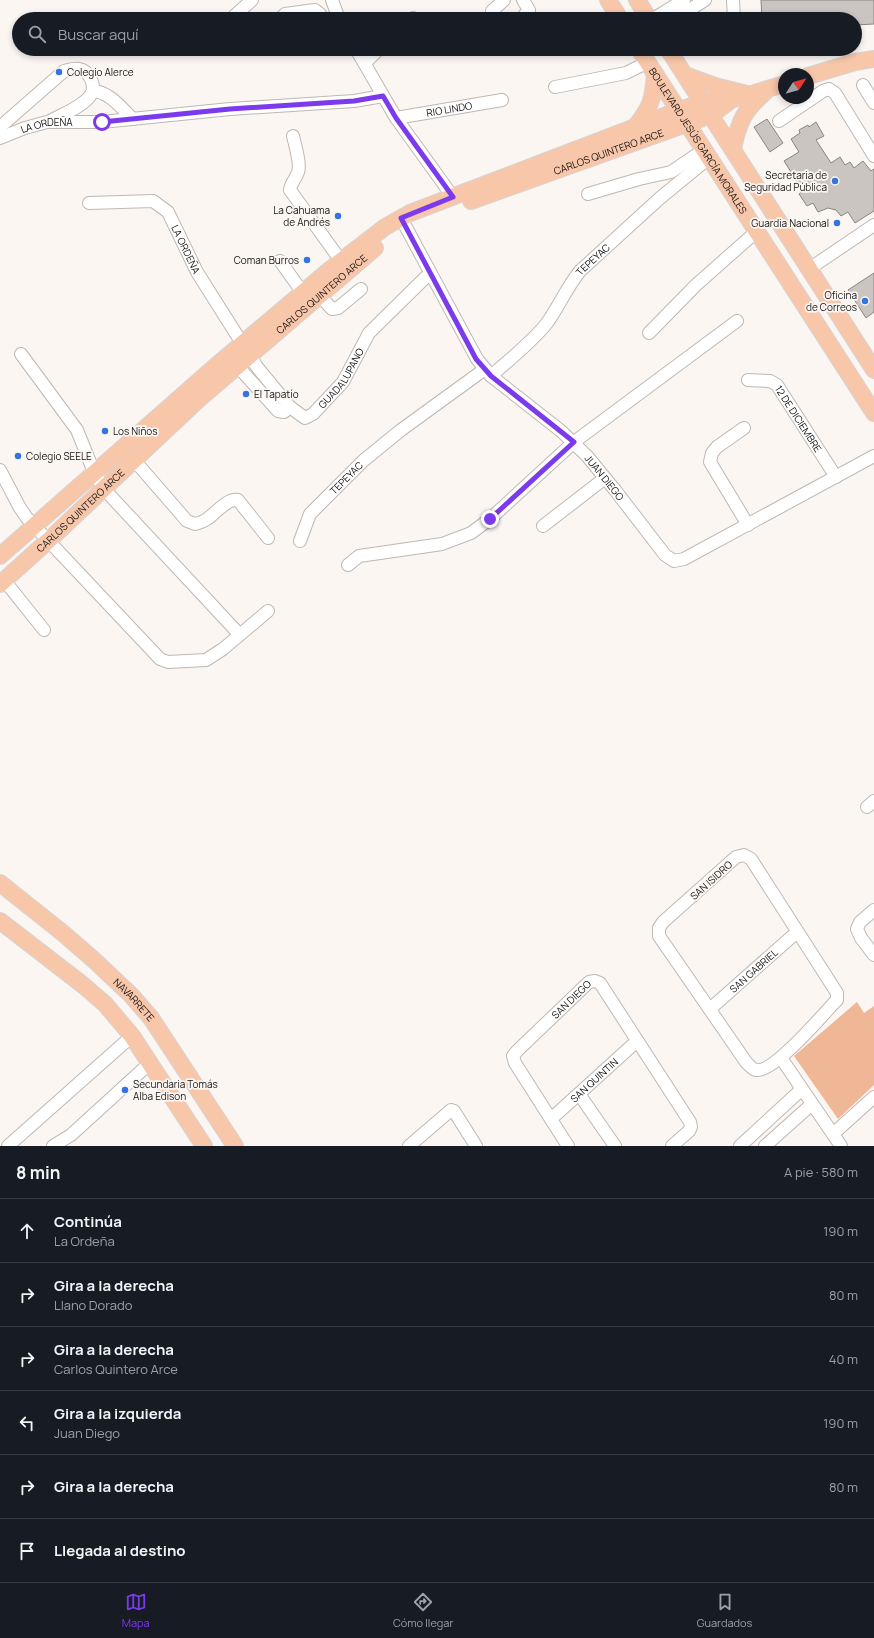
<!DOCTYPE html>
<html lang="es">
<head>
<meta charset="utf-8">
<style>
  body { margin:0; font-family:Manrope,sans-serif; background:#242831; color:#f1f3f6 }
  .compass { position:absolute; left:778px; top:68px; width:36px; height:36px; border-radius:50%; background:#171b24; box-shadow:0 2px 6px #0003; rotate:54deg }
  .stop { position:absolute; width:12px; height:12px; margin:-9px; border:3px solid #7c3aed; border-radius:50%; background:#fff }
  .stop.end { background:#7c3aed; border-color:#fff; box-shadow:0 1px 4px #0008 }
  .list { margin:0; padding:0; list-style:none }
  h2 { display:flex; justify-content:space-between; align-items:center; height:52px; margin:0; padding:0 16px; font-size:17px }
  h2 small { font-size:13px; font-weight:400; color:#9ea1a6 }
  .list li { display:grid; grid-template-columns:26px 1fr auto; gap:12px; align-items:center; box-sizing:border-box; height:64px; padding:0 16px; border-top:1px solid #363941 }
  .list b { display:block; font-size:15px; white-space:nowrap }
  .list p { margin:0; font-size:13px; white-space:nowrap; color:#9ea1a6 }
  .list em { font-size:13px; font-style:normal; color:#9ea1a6 }
  .icon { flex:none; width:22px; height:22px; fill:none; stroke:currentColor; stroke-width:2; stroke-linecap:round; stroke-linejoin:round }
  .map { position:relative; flex:none; width:874px; height:1146px; overflow:hidden }
  .search { position:absolute; background:#171b24; box-shadow:0 2px 6px #0003; left:12px; right:12px; top:12px; height:44px; display:flex; align-items:center; gap:10px; box-sizing:border-box; padding:0 14px; border-radius:22px; color:#9ea1a6; font-size:15px }
  .sheet { height:436px; background:#171b24 }
  nav { display:flex; justify-content:space-around; align-items:center; box-sizing:border-box; height:56px; border-top:1px solid #363941; background:#171b24; font-size:11px; color:#9ea1a6 }
  nav a { display:grid; justify-items:center; gap:2px }
  nav .on { color:#7c3aed }
  .map>svg:first-child { display:block }
</style>
</head>
<body>
<div class="map">
<svg width="874" height="1146" viewBox="0 0 874 1146">
  <rect width="100%" height="100%" fill="#fcf6f3"/>
  <path fill="#f0b796" d="M857 1002 864 1013 874 1006V1085L838 1119 794 1056Z"/>
  <path fill="#cbc5c2" stroke="#8b8582" d="M761 0H874V24L855 25V19H762Z
    M767 119 783 143 770 152 754 127Z
    M816 122 824 136 816 140 831 163 840 157 845 165 850 162 854 168 863 161 871 171 874 169V211L855 223 848 212 841 216 836 210 828 208 818 212 813 203 807 206 799 194 803 191 784 161 799 152 791 139 800 133 799 130 808 125 809 127Z
    M874 273V312L866 318 848 290Z"/>
  <g fill="none" stroke-linecap="round" stroke-linejoin="round">
    <defs>
      <g id="minor">
        <path d="M332 0 339 19"/>
        <path d="M733 0 734 19"/>
        <path d="M231 19 252 0"/>
        <path d="M280 19 285 14 315 10 320 14 322 19"/>
        <path d="M412 19 413 18"/>
        <path d="M496 19 492 15V11L504 0"/>
        <path d="M521 19 529 10 523 0"/>
        <path d="M653 19 684 0"/>
        <path d="M675 19 705 0"/>
        <path d="M356 49 396 118 453 197"/>
        <path d="M365 63 379 49"/>
        <path d="M863 85 874 103"/>
        <path d="M555 87 626 73 648 62"/>
        <path d="M93 91C110 92 121 108 133 119"/>
        <path id="s1" d="M396 118 502 100"/>
        <path d="M779 121 823 91 829 89 835 93 874 156"/>
        <path d="M0 127 64 71C69 70 73 68 79 69 90 71 97 87 90 96 81 108 62 114 50 121"/>
        <path d="M293 136C295 145 301 164 298 172 296 179 291 182 290 190L341 261"/>
        <path id="s2" d="M0 138 25 128 47 122H102L230 109 354 101 383 96"/>
        <path d="M588 194 639 179 671 172 705 149"/>
        <path id="s3" d="M89 203 153 201 168 212 197 272 257 367 290 407 305 418 313 414 343 382 369 333 430 273"/>
        <path id="s4" d="M401 218 477 359 491 376 561 431 587 456 615 490 665 555 674 561 684 559 874 456"/>
        <path d="M280 261 303 293"/>
        <path d="M809 269 874 225"/>
        <path d="M319 295 332 309 338 308 361 289"/>
        <path d="M649 333 696 285 757 231"/>
        <path d="M21 354 77 430 94 472 104 489 239 634"/>
        <path d="M234 360 241 370 278 411 284 412 290 407"/>
        <path id="s5" d="M491 376C510 359 531 343 547 323 559 306 567 287 580 271L660 198 710 157"/>
        <path id="s6" d="M748 380 770 381 777 385 836 477"/>
        <path d="M744 428 717 447 712 453 710 462 748 525"/>
        <path d="M134 460 187 521 195 524C199 523 203 522 207 519 216 513 227 498 238 500L268 538"/>
        <path d="M0 470 20 508 27 518 160 659 168 662 206 660 223 649 268 611"/>
        <path d="M543 526 605 478"/>
        <path id="s7" d="M300 541 310 514 363 461 401 430 485 369"/>
        <path d="M348 565 359 556 442 544 471 533 490 519 574 442 737 321"/>
        <path d="M4 580 44 630"/>
        <path d="M867 807 874 801"/>
        <path d="M744 855 751 859 837 993V1000L833 1004C821 1017 773 1073 756 1070 752 1069 749 1065 746 1062L659 936V928L663 922 736 857Z"/>
        <path d="M874 910 860 922 857 929 861 938 874 955"/>
        <path id="s8" d="M710 1009 797 932"/>
        <path d="M781 1058 841 1146"/>
        <path d="M579 1094 615 1146"/>
        <path id="s9" d="M551 1119 637 1041"/>
        <path d="M833 1134 874 1097"/>
        <path d="M8 1146 132 1036"/>
        <path d="M53 1146 71 1135 150 1063"/>
        <path d="M409 1146 451 1110 454 1111 476 1146"/>
        <path id="s10" d="M568 1146 515 1063 513 1056 517 1051 589 982 595 981 600 983 690 1122 691 1127 689 1131 672 1146"/>
        <path d="M740 1146 802 1089"/>
        <path d="M765 1146 812 1104"/>
      </g>
      <g id="major">
        <path d="M608 0 620 19"/>
        <path d="M637 0 649 19"/>
        <path id="s11" d="M639 49 874 413"/>
        <path d="M668 49 874 370"/>
        <path d="M685 75 715 86 747 94"/>
        <path d="M808 76 855 62 874 59"/>
        <path d="M635 127C651 107 653 100 655 74"/>
        <path d="M733 149C739 120 744 111 766 91"/>
        <path id="s12" d="M471 201 711 115 731 100"/>
        <path d="M0 556 217 365 332 268 385 227 410 213 680 110 703 102 731 100 784 84"/>
        <path id="s13" d="M0 584 49 540 199 399 375 248"/>
        <path id="s14" d="M0 883 64 934 95 961 131 995 151 1018 235 1146"/>
        <path d="M0 921 83 985 105 1004 132 1036 204 1146"/>
      </g>
    </defs>
    <use href="#minor" stroke="#beb8b5" stroke-width="14"/>
    <use href="#major" stroke="#d5d5d5" stroke-width="18"/>
    <use href="#minor" stroke="#fff" stroke-width="12"/>
    <use href="#major" stroke="#f8c6a9" stroke-width="16"/>
  </g>
  <g fill="none" stroke-linecap="round" stroke-linejoin="round">
    <path stroke="#7c3aed" stroke-width="5" d="M102 122 230 109 354 101 383 96 396 118 453 197 401 218 476 359 491 376 574 442 490 519"/>
  </g>
  <g fill="#3474e2" stroke="#fcf6f3" stroke-width="1.5">
    <circle cx="59" cy="72" r="4"/>
    <circle cx="835" cy="181" r="4"/>
    <circle cx="338" cy="216" r="4"/>
    <circle cx="837" cy="223" r="4"/>
    <circle cx="307" cy="260" r="4"/>
    <circle cx="865" cy="301" r="4"/>
    <circle cx="246" cy="394" r="4"/>
    <circle cx="105" cy="431" r="4"/>
    <circle cx="18" cy="456" r="4"/>
    <circle cx="125" cy="1090" r="4"/>
  </g>
  <g text-anchor="middle" dominant-baseline="central" stroke-width="3.5" stroke-linejoin="round" paint-order="stroke">
    <g font-size="10" fill="#171514" stroke="#fcf6f3" text-anchor="start">
      <text x="67" y="72">Colegio Alerce</text>
      <text x="827" y="175" text-anchor="end">Secretaria de<tspan x="827" dy="12">Seguridad Pública</tspan></text>
      <text x="330" y="210" text-anchor="end">La Cahuama<tspan x="330" dy="12">de Andrés</tspan></text>
      <text x="829" y="223" text-anchor="end">Guardia Nacional</text>
      <text x="299" y="260" text-anchor="end">Coman Burros</text>
      <text x="857" y="295" text-anchor="end">Oficina<tspan x="857" dy="12">de Correos</tspan></text>
      <text x="254" y="394">El Tapatío</text>
      <text x="113" y="431">Los Niños</text>
      <text x="26" y="456">Colegio SEELE</text>
      <text x="133" y="1084">Secundaria Tomás<tspan x="133" dy="12">Alba Edison</tspan></text>
    </g>
    <g font-size="10" fill="#171514" stroke="#fcf6f3">
      <text stroke="none"><textPath href="#s1" startOffset="54">RIO LINDO</textPath></text>
      <text stroke="none"><textPath href="#s2" startOffset="49">LA ORDEÑA</textPath></text>
      <text stroke="none"><textPath href="#s11" startOffset="109">BOULEVARD JESÚS GARCÍA MORALES</textPath></text>
      <text stroke="none"><textPath href="#s12" startOffset="146">CARLOS QUINTERO ARCE</textPath></text>
      <text stroke="none"><textPath href="#s3" startOffset="124">LA ORDEÑA</textPath></text>
      <text stroke="none"><textPath href="#s5" startOffset="156">TEPEYAC</textPath></text>
      <text stroke="none"><textPath href="#s13" startOffset="433">CARLOS QUINTERO ARCE</textPath></text>
      <text stroke="none"><textPath href="#s3" startOffset="387">GUADALUPANO</textPath></text>
      <text stroke="none"><textPath href="#s6" startOffset="70">12 DE DICIEMBRE</textPath></text>
      <text stroke="none"><textPath href="#s7" startOffset="80">TEPEYAC</textPath></text>
      <text stroke="none"><textPath href="#s4" startOffset="335">JUAN DIEGO</textPath></text>
      <text stroke="none"><textPath href="#s13" startOffset="109">CARLOS QUINTERO ARCE</textPath></text>
      <text transform="translate(711 880) rotate(-42)">SAN ISIDRO</text>
      <text stroke="none"><textPath href="#s8" startOffset="58">SAN GABRIEL</textPath></text>
      <text stroke="none"><textPath href="#s14" startOffset="178">NAVARRETE</textPath></text>
      <text stroke="none"><textPath href="#s10" startOffset="187">SAN DIEGO</textPath></text>
      <text stroke="none"><textPath href="#s9" startOffset="58">SAN QUINTIN</textPath></text>
    </g>
  </g>
</svg>
<svg class="compass" viewBox="-18 -18 36 36"><path d="M0-13l5 13h-10z" fill="#e53935"/><path d="M0 13l5-13h-10z" fill="#9ea1a6"/></svg>
<div class="stop" style="left:102px;top:122px"></div>
<div class="stop end" style="left:490px;top:519px"></div>
<div class="search"><svg class="icon" aria-label="search" viewBox="0 0 24 24"><circle cx="10" cy="10" r="6"/><path d="M15 15l6 6"/></svg>Buscar aquí</div>
</div>
<section class="sheet">
<h2>8 min<small>A pie · 580 m</small></h2>
<ul class="list">
<li><svg class="icon" aria-label="ahead" viewBox="0 0 24 24"><path d="M12 20V5M6 11l6-6 6 6"/></svg><div><b>Continúa</b><p>La Ordeña</p></div><em>190 m</em></li>
<li><svg class="icon" aria-label="right" viewBox="0 0 24 24"><path d="M7 20v-9h11M14 6l5 5-5 5"/></svg><div><b>Gira a la derecha</b><p>Llano Dorado</p></div><em>80 m</em></li>
<li><svg class="icon" aria-label="right" viewBox="0 0 24 24"><path d="M7 20v-9h11M14 6l5 5-5 5"/></svg><div><b>Gira a la derecha</b><p>Carlos Quintero Arce</p></div><em>40 m</em></li>
<li><svg class="icon" aria-label="left" viewBox="0 0 24 24"><path d="M17 20v-9H6M10 6l-5 5 5 5"/></svg><div><b>Gira a la izquierda</b><p>Juan Diego</p></div><em>190 m</em></li>
<li><svg class="icon" aria-label="right" viewBox="0 0 24 24"><path d="M7 20v-9h11M14 6l5 5-5 5"/></svg><div><b>Gira a la derecha</b></div><em>80 m</em></li>
<li><svg class="icon" aria-label="arrive" viewBox="0 0 24 24"><path d="M6 21V4h12l-3 4 3 4H6"/></svg><div><b>Llegada al destino</b></div></li>
</ul>
</section>
<nav>
<a class="on"><svg class="icon" aria-label="map" viewBox="0 0 24 24"><path d="M3 6l6-2 6 2 6-2v14l-6 2-6-2-6 2zM9 4v14M15 6v14"/></svg>Mapa</a>
<a><svg class="icon" aria-label="directions" viewBox="0 0 24 24"><path d="M12 3l9 9-9 9-9-9zM9 14v-3h6M13 9l2 2-2 2"/></svg>Cómo llegar</a>
<a><svg class="icon" aria-label="saved" viewBox="0 0 24 24"><path d="M7 4h10v16l-5-4-5 4z"/></svg>Guardados</a>
</nav>
</body>
</html>
